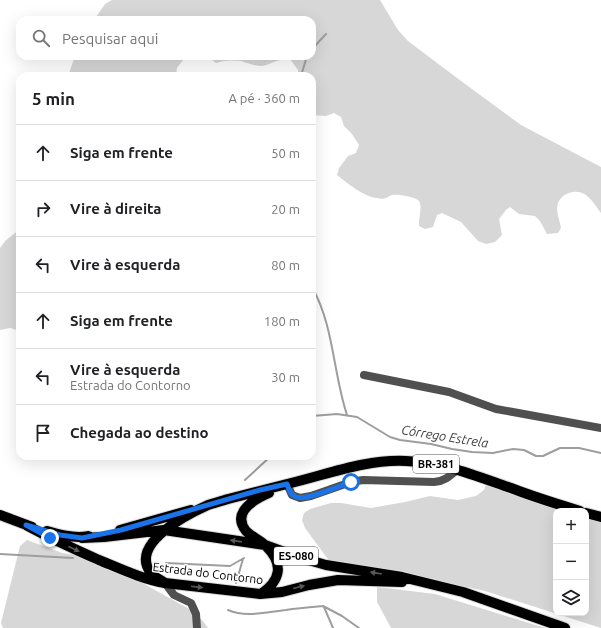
<!DOCTYPE html>
<html lang="pt">
<head>
<meta charset="utf-8">
<style>
  body { margin:0; font-family:Ubuntu,sans-serif; background:#f2f2f2; color:#202124 }
  .controls { position:absolute; right:12px; bottom:12px; display:grid; overflow:hidden; border-radius:8px; box-shadow:0 4px 16px #0002 }
  .controls button { width:36px; height:36px; display:grid; place-items:center; padding:0; border:0; border-bottom:1px solid #e0e0e0; background:#fff; color:#202124; font:20px sans-serif }
  .stop { position:absolute; width:12px; height:12px; margin:-9px; border:3px solid #1a73e8; border-radius:50%; background:#fff }
  .stop.end { background:#1a73e8; border-color:#fff; box-shadow:0 1px 4px #0008 }
  .list { margin:0; padding:0; list-style:none }
  h2 { display:flex; justify-content:space-between; align-items:center; height:52px; margin:0; padding:0 16px; font-size:17px }
  h2 small { font-size:13px; font-weight:400; color:#757577 }
  .list li { display:grid; grid-template-columns:26px 1fr auto; gap:12px; align-items:center; box-sizing:border-box; height:56px; padding:0 16px; border-top:1px solid #e0e0e0 }
  .list b { display:block; font-size:15px; white-space:nowrap }
  .list p { margin:0; font-size:13px; white-space:nowrap; color:#757577 }
  .list em { font-size:13px; font-style:normal; color:#757577 }
  .icon { flex:none; width:22px; height:22px; fill:none; stroke:currentColor; stroke-width:2; stroke-linecap:round; stroke-linejoin:round }
  .map { position:relative; flex:none; width:601px; height:628px; overflow:hidden }
  .search { position:absolute; background:#fff; box-shadow:0 4px 16px #0002; left:16px; top:16px; width:300px; height:44px; display:flex; align-items:center; gap:10px; box-sizing:border-box; padding:0 14px; border-radius:12px; color:#757577; font-size:15px }
  .panel { position:absolute; background:#fff; box-shadow:0 4px 16px #0002; left:16px; top:72px; width:300px; height:388px; border-radius:12px }
  .map>svg:first-child { display:block }
</style>
</head>
<body>
<div class="map">
<svg width="601" height="628" viewBox="0 0 601 628">
  <rect width="100%" height="100%" fill="#fff"/>
  <path fill="#d7d7d7" d="M112 0H380L398 30 408 41 453 75 521 125 601 167V213C593 202 585 187 569 193 565 194 560 198 558 203 555 210 560 221 561 228L558 233 547 234 540 221 535 216 519 214 510 207 506 210 499 219 502 235 495 242 486 244 478 241 461 222 442 213 437 215 433 227 425 229 419 226C418 218 423 208 419 201 416 197 397 194 392 195 391 195 387 198 386 198 384 199 379 199 377 198 364 197 347 183 337 175L339 168 348 156 356 153 359 145 352 134 344 126 341 117 334 113 326 116 312 115V76H298V70L290 59C279 58 272 64 262 66 255 66 247 63 241 61 233 60 223 60 216 63L207 56H312V20H94L105 4Z
    M75 56H186L177 68 176 76H68Z
    M20 229V331L10 328 0 330V248L5 241Z
    M486 484 574 511H556V613H586V515L601 521V628L485 591 430 579 351 567 330 562 305 528 302 520 304 513 310 509 331 503H341L371 508 405 502 430 496 458 500 476 496 484 490Z
    M27 540 62 553 89 557 137 580 191 610 203 621 208 628H3L1 623 20 546Z
    M377 587 435 594 545 628H391L377 602Z"/>
  <g fill="none" stroke-linecap="round" stroke-linejoin="round">
    <path stroke="#9e9e9e" stroke-width="2" d="M312 49 326 34
      M301 76 307 56
      M312 287C334 326 333 373 347 415
      M312 416 337 414 357 417 390 437 400 440 431 444 452 449 472 452 493 453 513 449 524 450 536 456H543L560 448H579L601 453
      M245 480 271 456
      M0 554 73 558
      M166 563 230 566 244 558
      M236 583 243 559
      M323 606 342 616 359 628
      M324 607 333 628
      M228 610C246 618 266 612 286 610 298 608 311 607 323 606"/>
    <defs>
      <path id="major" d="M586 513 601 517
        M0 515 32 527
        M26 525C50 538 74 549 99 560 121 569 142 579 165 583L260 594 282 592 309 585 338 580 402 582
        M120 530 191 510
        M47 531C60 535 75 539 88 536
        M82 538 104 537 164 530 265 545 298 557 326 565 402 577 463 592 565 628
        M165 583C161 580 154 577 151 573 128 544 188 514 208 505 214 503 222 501 228 499 248 494 267 489 287 484 326 475 365 459 406 461 443 462 476 476 511 488 534 497 557 504 580 511
        M261 594C281 580 284 564 266 546 260 540 252 537 246 531 231 512 255 499 269 493"/>
    </defs>
    <use href="#major" stroke="#dbdbdb" stroke-width="12"/>
    <path stroke="#505050" stroke-width="8" d="M364 375 449 392 496 409 601 428
      M287 484 292 495 300 498 311 496 351 482 363 480 434 482C445 481 450 476 458 469
      M165 583 174 595 191 603 196 614 197 628"/>
    <use href="#major" stroke="#000" stroke-width="10"/>
  </g>
  <defs><path id="oneway-solid" d="M-6-.8H1V-3.2L6.5 0L1 3.2V.8H-6Z"/></defs>
  <g fill="#595959">
    <use href="#oneway-solid" transform="translate(236 541) rotate(-172)"/>
    <use href="#oneway-solid" transform="translate(74 549) rotate(24)"/>
    <use href="#oneway-solid" transform="translate(376 573) rotate(-171)"/>
    <use href="#oneway-solid" transform="translate(197 587) rotate(7)"/>
    <use href="#oneway-solid" transform="translate(299 587) rotate(-14)"/>
  </g>
  <g fill="none" stroke-linecap="round" stroke-linejoin="round">
    <path stroke="#1a73e8" stroke-width="5" d="M50 538 26 525 60 535 82 538 121 530 260 490 287 484C289 489 290 495 296 497 306 501 339 486 351 482"/>
  </g>
  <g text-anchor="middle" dominant-baseline="central" stroke-width="3" stroke-linejoin="round" paint-order="stroke">
    <g fill="#fff" stroke="#4c4c4c" stroke-width="1">
      <rect x="413" y="455" width="46" height="18" rx="3"/>
      <rect x="274" y="547" width="44" height="18" rx="3"/>
    </g>
    <g font-size="11" font-weight="bold" fill="#000">
      <text x="436" y="464">BR-381</text>
      <text x="296" y="556">ES-080</text>
    </g>
    <g font-size="12" fill="#000" stroke="#fff">
      <text transform="translate(208 573) rotate(7)">Estrada do Contorno</text>
    </g>
    <g font-size="13" font-style="italic" fill="#3f3f3f" stroke="#fff">
      <text transform="translate(445 436) rotate(9)">Córrego Estrela</text>
    </g>
  </g>
</svg>
<div class="controls">
<button>+</button>
<button>−</button>
<button><svg class="icon" aria-label="layers" viewBox="0 0 24 24"><path d="M12 4l9 5-9 5-9-5zM3 14l9 5 9-5"/></svg></button>
</div>
<div class="stop" style="left:351px;top:482px"></div>
<div class="stop end" style="left:50px;top:538px"></div>
<div class="search"><svg class="icon" aria-label="search" viewBox="0 0 24 24"><circle cx="10" cy="10" r="6"/><path d="M15 15l6 6"/></svg>Pesquisar aqui</div>
<section class="panel">
<h2>5 min<small>A pé · 360 m</small></h2>
<ul class="list">
<li><svg class="icon" aria-label="ahead" viewBox="0 0 24 24"><path d="M12 20V5M6 11l6-6 6 6"/></svg><div><b>Siga em frente</b></div><em>50 m</em></li>
<li><svg class="icon" aria-label="right" viewBox="0 0 24 24"><path d="M7 20v-9h11M14 6l5 5-5 5"/></svg><div><b>Vire à direita</b></div><em>20 m</em></li>
<li><svg class="icon" aria-label="left" viewBox="0 0 24 24"><path d="M17 20v-9H6M10 6l-5 5 5 5"/></svg><div><b>Vire à esquerda</b></div><em>80 m</em></li>
<li><svg class="icon" aria-label="ahead" viewBox="0 0 24 24"><path d="M12 20V5M6 11l6-6 6 6"/></svg><div><b>Siga em frente</b></div><em>180 m</em></li>
<li><svg class="icon" aria-label="left" viewBox="0 0 24 24"><path d="M17 20v-9H6M10 6l-5 5 5 5"/></svg><div><b>Vire à esquerda</b><p>Estrada do Contorno</p></div><em>30 m</em></li>
<li><svg class="icon" aria-label="arrive" viewBox="0 0 24 24"><path d="M6 21V4h12l-3 4 3 4H6"/></svg><div><b>Chegada ao destino</b></div></li>
</ul>
</section>
</div>
</body>
</html>
